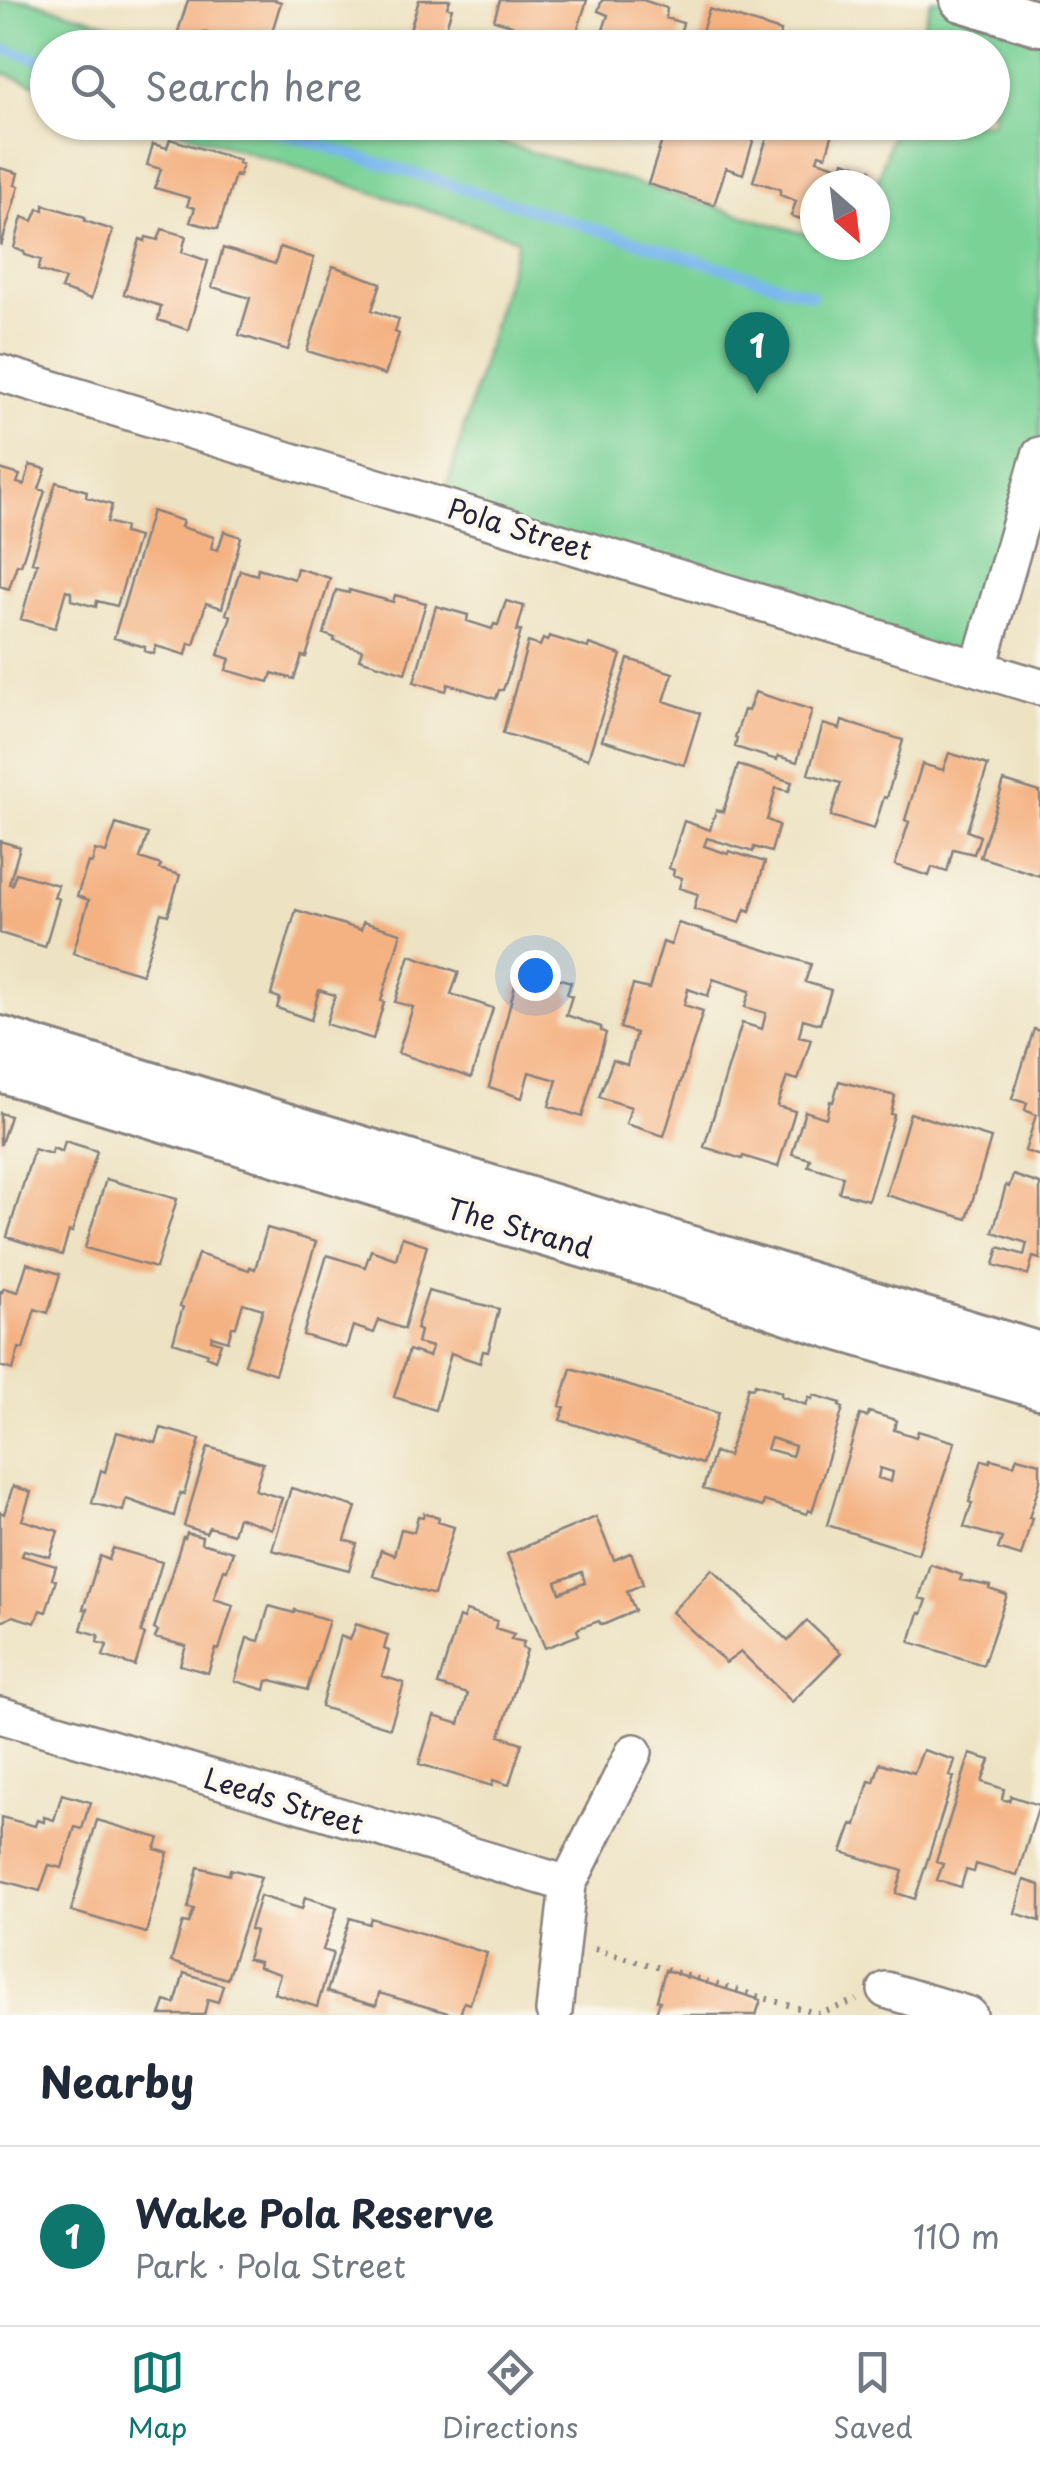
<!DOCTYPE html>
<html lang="en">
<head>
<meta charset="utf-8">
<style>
  body { margin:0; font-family:"Playpen Sans",sans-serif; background:#f6f6f7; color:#1f2937 }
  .compass { position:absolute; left:800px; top:170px; width:90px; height:90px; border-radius:50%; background:#fff; box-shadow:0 2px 8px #0004; rotate:152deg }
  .you { position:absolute; left:535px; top:975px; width:35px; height:35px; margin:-25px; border:8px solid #fff; border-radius:50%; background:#1a73e8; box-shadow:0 0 0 15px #1a73e833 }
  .badge { display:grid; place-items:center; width:65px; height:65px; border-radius:50%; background:#0f766e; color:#fff; font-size:32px; font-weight:700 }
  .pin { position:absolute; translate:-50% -82px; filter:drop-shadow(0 2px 5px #0008) }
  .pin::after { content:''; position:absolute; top:52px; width:35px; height:30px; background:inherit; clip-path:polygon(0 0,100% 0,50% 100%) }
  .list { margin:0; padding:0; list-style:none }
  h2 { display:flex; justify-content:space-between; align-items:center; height:130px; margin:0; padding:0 40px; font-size:42px }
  h2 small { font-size:32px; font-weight:400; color:#747a83 }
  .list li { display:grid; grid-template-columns:65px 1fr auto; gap:30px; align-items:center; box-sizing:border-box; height:180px; padding:0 40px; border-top:2px solid #e0e1e3 }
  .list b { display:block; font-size:38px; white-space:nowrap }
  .list p { margin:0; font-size:32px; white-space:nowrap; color:#747a83 }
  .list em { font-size:32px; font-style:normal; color:#747a83 }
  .icon { flex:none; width:55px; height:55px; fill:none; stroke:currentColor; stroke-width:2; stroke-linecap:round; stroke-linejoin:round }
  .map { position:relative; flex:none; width:1040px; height:2015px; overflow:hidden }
  .search { position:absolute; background:#fff; box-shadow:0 2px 8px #0004; left:30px; right:30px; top:30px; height:110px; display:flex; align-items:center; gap:25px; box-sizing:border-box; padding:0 35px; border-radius:55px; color:#747a83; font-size:38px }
  .sheet { height:310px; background:#fff }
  nav { display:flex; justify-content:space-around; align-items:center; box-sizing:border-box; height:140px; border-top:2px solid #e0e1e3; background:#fff; font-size:28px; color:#747a83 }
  nav a { display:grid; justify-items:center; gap:5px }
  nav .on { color:#0f766e }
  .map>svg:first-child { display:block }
</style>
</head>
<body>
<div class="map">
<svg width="1040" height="2015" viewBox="0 0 1040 2015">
  <rect width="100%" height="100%" fill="#fbf7ec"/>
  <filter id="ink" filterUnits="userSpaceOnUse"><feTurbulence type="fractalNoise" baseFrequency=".01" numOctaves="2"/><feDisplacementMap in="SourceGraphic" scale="20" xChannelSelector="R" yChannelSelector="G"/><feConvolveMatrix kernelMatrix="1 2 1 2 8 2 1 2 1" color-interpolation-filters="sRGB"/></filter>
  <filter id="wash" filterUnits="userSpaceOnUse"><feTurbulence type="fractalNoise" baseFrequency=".0048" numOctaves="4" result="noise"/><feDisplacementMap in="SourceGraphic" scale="40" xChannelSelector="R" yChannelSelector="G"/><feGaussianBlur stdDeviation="2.25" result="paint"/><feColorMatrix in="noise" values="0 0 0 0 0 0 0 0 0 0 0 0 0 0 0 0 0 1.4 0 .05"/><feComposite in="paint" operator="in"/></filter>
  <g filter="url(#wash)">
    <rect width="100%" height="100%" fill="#ede2c2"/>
    <path fill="#7ad297" stroke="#4e7a69" stroke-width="2.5" d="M0 0H28L186 47 48 48 47 88 0 72Z
      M931 0H962L1040 24V455L979 667 442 505 518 239 156 123H435L815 237V245H842L857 249 859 245H875V190L895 123 992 122V48L917 47Z"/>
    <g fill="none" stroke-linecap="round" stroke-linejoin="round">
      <path stroke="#7ab8ed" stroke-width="11" d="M0 48 48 62
        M245 122 812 295"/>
    </g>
    <g id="blocks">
      <path fill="#f4b283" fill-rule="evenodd" d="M188 0H275L281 2 267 48H208L212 35 204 32 200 42 177 35Z
        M419 0H450L447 7 452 8 443 37 438 36V39L410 30Z
        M500 0H587L572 48H504L512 25 494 20Z
        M602 0H643L667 8 666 18 683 23 676 48H594L599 32 602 33 608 15 598 11Z
        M709 9 781 31 776 48H697Z
        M668 122H707L754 138 743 174 726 168 714 205 648 184Z
        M772 122H828L826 127 834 129 832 136 826 156 819 154 817 160 842 168 844 161 871 170 867 185H815V223L791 216 796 201 780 195V189L753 181Z
        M170 139 239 160 238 163 242 164 239 176 235 175 218 229 190 222 195 208 187 206 190 198 155 188 161 169 147 165 153 144 167 148Z
        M0 168 18 173 15 185 19 186 1 246Z
        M44 205 85 217V221L113 230 91 299 61 289 65 279 38 270 41 260 25 255 24 252 14 248 22 217 33 221 38 209 44 210Z
        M162 229 186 236 182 252 208 261 188 330 158 320 161 306 124 294 140 239 145 241 146 237 158 240Z
        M280 247 314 258 288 350 239 335 250 298 212 287 223 248 275 264Z
        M333 266 381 283 372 310 399 319 395 332 399 334 385 375 307 351Z
        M30 465 46 469 39 489 45 491 21 565 17 564 9 589 0 586V469L20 475 17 483 24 485Z
        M56 482 87 491 86 497 112 505 107 522 125 527 124 533 138 537 117 606 97 601 96 607 71 600V592L66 590 55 628 21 619 37 563 32 562Z
        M152 511 183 521 181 527 214 537 211 548 218 550 224 531 241 537 222 608 206 603 194 645 189 643 186 655 156 646 154 654 145 651V647L114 638Z
        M258 568 294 579 297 568 330 578 306 657 302 656 294 679 272 673 269 682 226 670 230 659 218 655 231 616 226 614 240 570 257 575Z
        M336 590 349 593V590L393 602 395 595 426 603 405 673 359 659 362 650 334 641 335 638 324 634Z
        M506 601 524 606 517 631H521L508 676 503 690H499L496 699 448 684 446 691 414 682 436 606 468 615 467 621 492 629 494 624 498 625Z
        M549 636 588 648 589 644 592 645 621 655 588 759 503 733 528 642 540 646 543 639 547 641Z
        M628 659 673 673 664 701 700 713 684 765 602 740Z
        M755 692 812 710 797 762 778 756 777 760 735 747 737 738 735 737 744 710 748 711Z
        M842 721 903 740 887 798 884 797 874 829 831 816 841 783 808 774 823 724 840 729Z
        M949 753 988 765 967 831 980 836 974 854 953 849 947 872 932 867 929 876 895 865 909 822 905 820 922 764 943 770Z
        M738 765 792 782 789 791 776 788 774 795 767 820 779 825 771 852 754 847 753 852 707 838 704 846 728 854 729 851 765 862 750 911 745 909 740 923 694 909 698 894 679 888 682 878 673 875 674 870 669 868 684 821 710 830 716 810 723 812Z
        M1004 781 1040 792V876L980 857Z
        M116 824 148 834 140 858 161 865 159 869 180 875 168 915 161 913 142 974 73 953 89 900 77 896 88 862 92 863 95 850 106 853Z
        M0 841 20 847 9 884 12 885 16 873 58 885 54 897 59 899 45 947 0 933Z
        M296 910 361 930 363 922 401 933 381 1001 384 1002 373 1039 326 1024 335 995 328 993 319 990 311 1020 277 1008 280 998 271 995Z
        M678 923 811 964 805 982 831 990 820 1024 803 1019 799 1036 811 1039 798 1080 787 1077 777 1106 795 1111 778 1167 743 1156 742 1159 704 1147 742 1023 762 1029 766 1013 745 1007 750 991 713 979 708 996 688 989 684 1005 703 1011 664 1136 626 1124 631 1107 599 1097 613 1060 627 1065 636 1033 620 1028 633 985 649 989 663 942 671 945Z
        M410 955 459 972 451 994 493 1008 471 1078 398 1053 413 1007 395 1002Z
        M525 968 571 982 567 994 572 996 566 1015 601 1027V1031L606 1033 582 1117 549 1106 557 1080 529 1072 522 1098 489 1087 517 978 522 980Z
        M1034 1029 1040 1031V1156L1025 1151 1036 1115 1025 1110 1027 1103 1012 1099Z
        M839 1081 895 1096 891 1114 894 1115 868 1200 839 1192 843 1176 808 1166 810 1159 792 1154 805 1111 826 1118 830 1101 833 1102Z
        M0 1113 10 1116 1 1144H0Z
        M910 1113 991 1138 967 1219 886 1195Z
        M65 1141 97 1151 72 1232 69 1231 62 1255 7 1237 34 1149 51 1154 53 1148 62 1152Z
        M1013 1175 1040 1184V1259L1033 1257 1028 1275 994 1265 999 1247 1024 1255 1027 1243 993 1232 1006 1185 1009 1187Z
        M106 1179 177 1199 156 1268 85 1248Z
        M267 1228 316 1242 275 1374 245 1364 263 1309 243 1303 236 1327H232L228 1341 212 1336 211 1340 221 1343 215 1360 206 1356 207 1353 173 1342 183 1307 180 1306 198 1254 249 1270 250 1267 255 1269Z
        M402 1237 427 1245 404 1329 379 1320 374 1333 353 1326 346 1348 303 1335 327 1255 365 1267 371 1250 396 1259Z
        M27 1263 60 1274 48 1313 35 1309 23 1349 19 1348 13 1370 0 1366V1291L2 1292 4 1288 18 1292Z
        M428 1291 499 1309 488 1352 483 1351 480 1363 451 1353 435 1410 394 1397 409 1350 429 1357 432 1347 417 1343 420 1331 416 1329Z
        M571 1368 718 1413 702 1464 560 1420 565 1407 560 1406Z
        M755 1384 781 1392V1396L806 1405 809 1397 812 1399 814 1395 841 1403 839 1406 843 1408 812 1512 809 1510 807 1514 764 1501 762 1507 703 1489 714 1452 728 1456 748 1387 753 1388ZM771 1438 795 1446 792 1456 767 1449Z
        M869 1412 896 1420 894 1430 916 1437 918 1431 955 1442 918 1554 827 1525 860 1415 867 1417ZM880 1468 893 1472 891 1482 878 1478Z
        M161 1428 200 1439 184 1494 180 1493 174 1516 126 1499 123 1511 92 1503 101 1470 105 1472 117 1432 156 1443Z
        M208 1447 263 1463 255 1490 282 1498 272 1529 238 1517 233 1534 209 1527 206 1533 184 1526Z
        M1017 1457 1040 1463V1482L1029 1518H1032L1021 1556 998 1549 1002 1538 964 1527 972 1503 969 1502 982 1460 990 1462 991 1459 1014 1465Z
        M13 1486 31 1492 22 1520 58 1531 50 1557 24 1550 22 1556 56 1566 52 1579 56 1580 46 1612 40 1610 35 1623 13 1616 4 1621 0 1620V1512L4 1514Z
        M291 1488 356 1507 345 1540 357 1544 349 1570 272 1550Z
        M424 1513 439 1518 438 1522 454 1527 434 1595 373 1576 381 1550 394 1555 401 1529 414 1532 418 1516 423 1517Z
        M596 1517 614 1560 630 1553 632 1555 643 1584 627 1591 635 1611 605 1624 601 1625 599 1621 579 1628 577 1630 579 1635 545 1648 507 1554ZM582 1572 585 1583 560 1593 556 1582Z
        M187 1533 202 1537 201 1543 233 1552 227 1570 224 1569 214 1599 233 1605 219 1650 216 1649 208 1673 180 1665 186 1646 155 1638 158 1631 154 1629 183 1537 185 1538Z
        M113 1548 162 1562 141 1633 145 1634 135 1666 103 1656 107 1645 97 1642 99 1635 81 1630 87 1609H83L100 1556 109 1560Z
        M930 1564 962 1575 960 1580 990 1586 989 1589 1007 1595 983 1665 910 1642 919 1613 922 1614 927 1600 919 1598Z
        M712 1569 788 1641 807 1621 841 1653 792 1702 741 1652 726 1663 672 1612Z
        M269 1606 294 1613 295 1610 329 1620 307 1690 272 1680 267 1681 265 1690 235 1681 247 1638 259 1641Z
        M466 1611 497 1621 495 1628 514 1634 511 1639 524 1642 522 1648 527 1650 500 1736 522 1743 509 1785 493 1780 492 1786 419 1764 434 1716 459 1724 468 1694 438 1685 459 1617 463 1619Z
        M356 1624 388 1635 384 1649 389 1651 382 1676 404 1683 390 1728 321 1707 340 1636 350 1640Z
        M923 1750 955 1760 950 1776 954 1777 915 1899 896 1893 903 1871 842 1852 852 1824 856 1825 869 1781 874 1782 880 1763 914 1773Z
        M970 1754 990 1760 982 1782 1004 1789 1002 1799 1009 1801 1011 1796 1039 1805 1017 1876 976 1864 974 1872 966 1870 961 1887 937 1880 943 1864 936 1862Z
        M62 1794 90 1802 82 1829 75 1827 62 1868 49 1865 40 1891 0 1880 1 1817 35 1826 37 1820 44 1822V1817L54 1820Z
        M97 1820 159 1838 155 1849 168 1853 146 1933 71 1911Z
        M198 1867 229 1875 230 1869 261 1877 227 1979 171 1962 183 1922 189 1923 194 1909 188 1908Z
        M1024 1880 1040 1885V1921L1015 1913Z
        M260 1896 302 1909 305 1897 337 1907 323 1950 333 1953 317 2007 274 1993 280 1974 258 1967 259 1962 247 1959 255 1931 250 1929Z
        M350 1918 369 1924 371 1918 487 1953 470 2004 464 2002 460 2015H455L379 1993 376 2006 327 1992Z
        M665 1970 761 2000 756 2015H655L660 2001 657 2000Z
        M184 1973 223 1985 218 2002 208 1999 204 2015H160L165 2001 175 2004Z"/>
    </g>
  </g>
  <g filter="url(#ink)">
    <use href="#blocks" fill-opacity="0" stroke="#88827e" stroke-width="2.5"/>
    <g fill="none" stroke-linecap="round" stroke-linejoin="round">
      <defs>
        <path id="minor" d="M0 373 1040 687
          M979 667 1040 455
          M0 1715 568 1884
          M886 1990 969 2015
          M554 2011 568 1884 634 1752"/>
        <path id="tertiary" d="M962 0 1040 24
          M0 1038 1040 1354
          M0 1070 403 1193 649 1265 830 1326 1040 1387"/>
      </defs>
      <use href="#minor" stroke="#88827e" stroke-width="40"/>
      <use href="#tertiary" stroke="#88827e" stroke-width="48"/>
      <path stroke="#88827e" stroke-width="6" stroke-dasharray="2.5 8" stroke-linecap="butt" d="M595 1949 819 2014 857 2000"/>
      <use href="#minor" stroke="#fff" stroke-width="35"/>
      <use href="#tertiary" stroke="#fff" stroke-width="42"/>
    </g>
  </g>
  <g text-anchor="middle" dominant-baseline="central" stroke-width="8" stroke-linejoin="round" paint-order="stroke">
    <g font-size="28" fill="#22223b" stroke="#fbf7ec">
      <text transform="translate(520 528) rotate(17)">Pola Street</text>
      <text transform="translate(520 1227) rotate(16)">The Strand</text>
      <text transform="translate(284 1800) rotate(17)">Leeds Street</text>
    </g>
  </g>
</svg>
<svg class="compass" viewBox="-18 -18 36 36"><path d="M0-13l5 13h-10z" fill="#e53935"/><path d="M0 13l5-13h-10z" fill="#747a83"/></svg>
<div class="you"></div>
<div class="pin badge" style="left:757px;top:394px">1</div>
<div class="search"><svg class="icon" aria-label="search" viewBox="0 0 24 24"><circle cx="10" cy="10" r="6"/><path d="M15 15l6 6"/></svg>Search here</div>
</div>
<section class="sheet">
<h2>Nearby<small></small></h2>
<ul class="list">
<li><span class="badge">1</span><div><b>Wake Pola Reserve</b><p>Park · Pola Street</p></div><em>110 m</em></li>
</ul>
</section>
<nav>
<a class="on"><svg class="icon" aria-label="map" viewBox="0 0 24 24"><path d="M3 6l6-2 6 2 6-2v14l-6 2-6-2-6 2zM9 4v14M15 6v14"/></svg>Map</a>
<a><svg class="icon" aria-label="directions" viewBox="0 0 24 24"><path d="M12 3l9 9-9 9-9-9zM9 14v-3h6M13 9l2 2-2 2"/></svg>Directions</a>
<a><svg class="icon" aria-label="saved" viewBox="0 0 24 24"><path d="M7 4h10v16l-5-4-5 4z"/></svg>Saved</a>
</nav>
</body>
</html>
